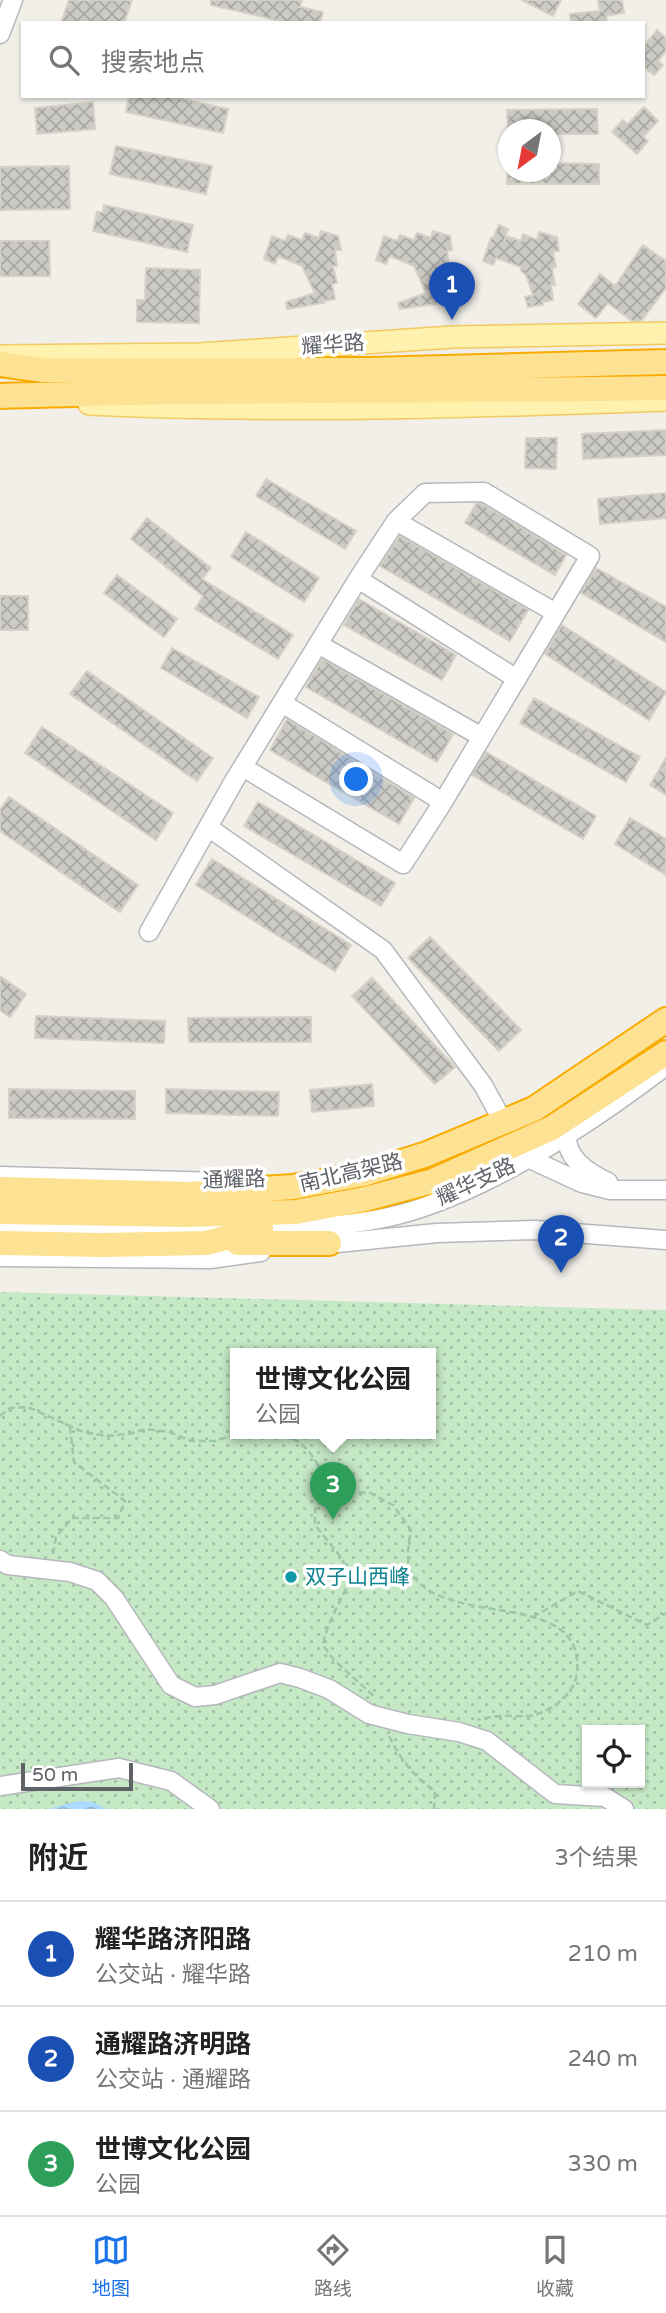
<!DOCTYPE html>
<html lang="zh">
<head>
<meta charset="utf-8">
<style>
  body { margin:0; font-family:"Varela Round","Noto Sans SC",sans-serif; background:#f2f2f2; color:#222 }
  .controls { position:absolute; right:21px; bottom:21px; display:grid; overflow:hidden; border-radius:0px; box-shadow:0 2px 5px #0004 }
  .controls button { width:63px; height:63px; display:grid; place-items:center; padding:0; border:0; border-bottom:2px solid #e0e0e0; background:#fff; color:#222; font:35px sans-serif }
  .compass { position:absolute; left:498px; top:119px; width:63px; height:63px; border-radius:50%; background:#fff; box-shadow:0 2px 5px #0004; rotate:212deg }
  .scale { position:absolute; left:21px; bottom:18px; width:112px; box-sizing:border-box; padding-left:7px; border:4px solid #5f6368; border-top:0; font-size:19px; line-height:24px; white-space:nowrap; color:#5f6368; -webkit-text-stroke:5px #fff; paint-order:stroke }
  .you { position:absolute; left:357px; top:780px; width:24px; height:24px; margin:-18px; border:5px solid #fff; border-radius:50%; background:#1a73e8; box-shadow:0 0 0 10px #1a73e833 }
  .badge { display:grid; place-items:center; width:46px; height:46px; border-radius:50%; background:#1a73e8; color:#fff; font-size:23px; font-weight:700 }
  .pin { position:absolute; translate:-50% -58px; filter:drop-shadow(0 2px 4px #0008) }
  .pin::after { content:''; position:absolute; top:37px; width:24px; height:21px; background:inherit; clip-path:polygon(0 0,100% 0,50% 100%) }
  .popup { position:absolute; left:230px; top:1348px; width:206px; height:91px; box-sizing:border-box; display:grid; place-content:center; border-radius:0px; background:#fff; filter:drop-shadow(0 2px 5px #0005); font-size:23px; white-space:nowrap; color:#767676 }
  .popup b { font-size:26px; color:#222 }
  .popup::after { content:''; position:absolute; left:50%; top:100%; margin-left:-14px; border:14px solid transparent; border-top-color:#fff }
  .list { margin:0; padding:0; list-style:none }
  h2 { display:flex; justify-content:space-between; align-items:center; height:91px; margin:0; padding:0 28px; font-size:30px }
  h2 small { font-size:23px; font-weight:400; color:#767676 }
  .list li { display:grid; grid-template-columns:46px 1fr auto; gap:21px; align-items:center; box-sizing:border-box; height:105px; padding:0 28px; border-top:2px solid #e0e0e0 }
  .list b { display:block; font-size:26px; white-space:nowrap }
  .list p { margin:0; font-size:23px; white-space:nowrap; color:#767676 }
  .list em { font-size:23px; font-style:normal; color:#767676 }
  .icon { flex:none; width:38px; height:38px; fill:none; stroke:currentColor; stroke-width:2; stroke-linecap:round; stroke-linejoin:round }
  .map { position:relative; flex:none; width:666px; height:1809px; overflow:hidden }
  .search { position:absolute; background:#fff; box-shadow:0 2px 5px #0004; left:21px; right:21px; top:21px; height:77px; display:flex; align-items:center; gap:18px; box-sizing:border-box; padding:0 24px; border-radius:0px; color:#767676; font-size:26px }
  .sheet { height:406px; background:#fff }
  nav { display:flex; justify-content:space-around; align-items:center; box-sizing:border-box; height:98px; border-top:2px solid #e0e0e0; background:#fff; font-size:19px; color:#767676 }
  nav a { display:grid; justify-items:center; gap:4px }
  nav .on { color:#1a73e8 }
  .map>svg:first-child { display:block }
</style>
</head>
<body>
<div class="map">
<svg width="666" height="1809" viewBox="0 0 666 1809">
  <defs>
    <pattern id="park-dots" width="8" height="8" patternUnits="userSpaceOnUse" patternTransform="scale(1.75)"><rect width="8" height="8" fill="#c5e8c5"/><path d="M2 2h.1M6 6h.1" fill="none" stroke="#a3c0a4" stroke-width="1.8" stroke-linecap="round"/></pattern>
    <pattern id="water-waves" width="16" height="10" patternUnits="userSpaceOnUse" patternTransform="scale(1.75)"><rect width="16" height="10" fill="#aadaff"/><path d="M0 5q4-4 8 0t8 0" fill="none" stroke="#8eb4d2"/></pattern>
    <pattern id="building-cross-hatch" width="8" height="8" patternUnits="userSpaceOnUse" patternTransform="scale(1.75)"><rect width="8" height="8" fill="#cccac5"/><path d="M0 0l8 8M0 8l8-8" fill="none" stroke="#a9a8a4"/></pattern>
  </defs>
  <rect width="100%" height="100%" fill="#f1efe8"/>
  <path fill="url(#park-dots)" fill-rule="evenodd" d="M0 1292 666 1310V1809H0ZM235 1354H431V1434H235ZM587 1730H640V1783H587Z"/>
  <path fill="url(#water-waves)" d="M78 1801 93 1802 106 1809H48Z"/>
  <path fill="url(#building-cross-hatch)" stroke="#d6d1c6" stroke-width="2" d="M69 0H132L124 23H61Z
    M211 0H302L300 7 323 12 320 23H288L211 5Z
    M522 0H561L553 16Z
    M598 0H622L624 13 606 16 607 23H571L570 14 600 11Z
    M657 30 666 38V51L658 61 663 65 654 75 643 66V47Z
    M129 96H169L228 109 223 133 126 112Z
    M93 102 95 129 37 134 35 108Z
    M644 107 658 121 643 137 648 141 637 154 612 132 623 120 628 124Z
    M597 109 598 134H550V130H508L507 110Z
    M116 146 212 166 206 194 110 174Z
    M550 163 599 164V184H507V172H550Z
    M69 166 70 209 0 210V167Z
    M104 205 193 225 187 252 93 231 97 212H103Z
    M499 225 508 229 504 242 506 236 521 241 523 234 537 240 539 232 557 237 559 251 553 252 556 267 552 268 555 285H551L553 300 542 302 543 305 528 307 525 297 533 295 526 275 521 271V267L496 258 493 265 483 261 491 238H493Z
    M321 231 338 236 341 250H335L337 266H333L337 283 332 284 335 299 324 301V303L287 309 286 302 315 293 302 266 278 256 275 264 264 259 272 236 285 241 288 235 302 240 305 233 319 238Z
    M433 231 450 236 452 250 447 251 449 266H445L449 283 444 284 447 299 436 301V304L400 309 398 303 426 293 414 266 390 256 386 264 376 260 384 236 397 241 400 235 414 240 417 233 431 238Z
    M0 241H49L50 276H0Z
    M643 245 666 261V288L642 320 632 321 608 303 596 318 578 304 600 274 615 286Z
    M146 268 200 270 199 323 137 322V300H145Z
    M666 430V455L583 459 582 434Z
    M526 438H557L556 469 525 468Z
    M266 479 356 531 345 549 256 496Z
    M666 493V518L600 524 598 499Z
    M481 503 566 555 555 575 465 523 476 504Z
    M147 518 211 568 202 579 293 635 278 659 195 609 203 596 131 539Z
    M246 532 319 578 304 602 231 557Z
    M400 536 528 610 510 641 380 566Z
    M596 568 666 607V642L581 593Z
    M117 575 177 619 164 637 104 593Z
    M0 596H28V630H0Z
    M359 599 456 655 442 680 344 625Z
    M562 625 666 692 649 720 545 654Z
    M172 648 259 697 247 718 161 668Z
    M322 659 453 734 437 762 306 687Z
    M87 671 213 758 197 781 70 694Z
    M534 698 640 757 626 782 520 723Z
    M287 719 414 798 399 824 270 750Z
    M42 727 173 813 156 840 25 753Z
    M486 752 596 816 583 839 472 775Z
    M666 758V795L650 785Z
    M9 797 138 885 120 912 0 831V810Z
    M258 802 395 883 381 906 244 826Z
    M630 818 666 839V875L615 844Z
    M212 859 351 945 335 971 196 885Z
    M430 937 521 1030 499 1051 408 958Z
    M0 976 26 994 10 1017 0 1010Z
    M372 978 455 1067 435 1084 352 996Z
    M36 1016 165 1021 164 1043 35 1038Z
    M311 1017V1042H189L188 1018Z
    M372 1084 374 1106 312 1112 310 1090Z
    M9 1089 135 1091V1119L9 1118Z
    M166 1089 279 1092 278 1116 166 1113Z"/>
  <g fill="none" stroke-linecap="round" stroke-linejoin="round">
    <defs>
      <path id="minor" d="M0 34 13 0
        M396 521 556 613
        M358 579 517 679
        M318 644 482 737
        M282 703 443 802
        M208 827 383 950 483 1085 500 1116
        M149 932 234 781 358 579 396 521 425 493 484 492 590 556 443 802 403 864 243 767
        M567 1134C565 1158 588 1173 608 1182
        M528 1158 582 1183 610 1190H666
        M0 1176 220 1182
        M0 1228C72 1230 144 1230 217 1229 285 1228 356 1230 421 1208 505 1180 593 1121 663 1068
        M317 1245 437 1233 535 1230 666 1240
        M0 1257 210 1259 261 1252
        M0 1560 8 1565 70 1572 97 1581 114 1598 171 1685 195 1697 215 1695 280 1673 300 1678 329 1689 369 1714 408 1724 459 1732 487 1741 555 1794 605 1797 624 1809
        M0 1786 119 1768 171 1781 210 1809"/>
      <path id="major" d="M0 356 199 354 453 337 666 333
        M89 404C281 413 474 407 666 400"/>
      <path id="highway" d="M0 364 43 370H369L666 362
        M0 396C222 389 444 392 666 388
        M0 1189 190 1194 293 1187 363 1174 427 1154 534 1109 666 1020
        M0 1212 187 1215 296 1212 365 1199 433 1181 552 1128 666 1053
        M0 1243 102 1245 206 1243 261 1229
        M238 1243H329"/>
    </defs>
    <use href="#minor" stroke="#b5b8bc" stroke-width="21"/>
    <use href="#major" stroke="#f2c960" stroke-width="24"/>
    <use href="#highway" stroke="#f9ab00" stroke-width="28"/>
    <path stroke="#9cc7a9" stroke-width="2.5" stroke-dasharray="7 3.5" stroke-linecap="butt" d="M0 1416 10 1408 28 1407 83 1432 107 1436 128 1434 146 1429 169 1432 191 1441H216L235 1434
      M283 1434C311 1444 319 1466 330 1491L370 1493 393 1505 411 1530C408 1547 404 1567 417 1581 460 1626 584 1591 577 1672 575 1694 555 1708 535 1715 526 1718 513 1715 503 1716 494 1716 485 1718 477 1720
      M330 1491 315 1509V1525L340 1556 351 1576C343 1600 327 1620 323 1645L334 1660 376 1698
      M53 1554 56 1537 72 1518H118L125 1501 74 1462 70 1427
      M533 1617 578 1591 647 1625 666 1613
      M389 1736C401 1760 413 1776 435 1791L434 1809"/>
    <use href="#minor" stroke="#fff" stroke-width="18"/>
    <use href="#major" stroke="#fff2af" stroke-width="21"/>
    <use href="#highway" stroke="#fde293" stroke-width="24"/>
  </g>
  <circle fill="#0f9aa8" stroke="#fff" stroke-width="2.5" cx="291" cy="1577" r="7"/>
  <g text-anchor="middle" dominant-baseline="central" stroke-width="7" stroke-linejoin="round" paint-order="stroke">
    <g font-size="21" fill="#5f6368" stroke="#fff">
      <text transform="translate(333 345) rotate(-4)">耀华路</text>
      <text transform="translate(351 1173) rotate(-13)">南北高架路</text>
      <text transform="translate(234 1180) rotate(-2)">通耀路</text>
      <text transform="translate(476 1182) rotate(-25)">耀华支路</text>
    </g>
    <g font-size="21" fill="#0d838f" stroke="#fff" text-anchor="start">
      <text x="305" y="1577">双子山西峰</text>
    </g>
  </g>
</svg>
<div class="controls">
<button><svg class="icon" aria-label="locate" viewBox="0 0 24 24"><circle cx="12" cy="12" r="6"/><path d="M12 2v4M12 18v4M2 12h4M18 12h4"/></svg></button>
</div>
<svg class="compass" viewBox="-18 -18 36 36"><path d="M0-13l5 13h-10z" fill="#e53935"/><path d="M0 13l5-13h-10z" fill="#767676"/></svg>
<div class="scale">50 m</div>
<div class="you"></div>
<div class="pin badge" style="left:452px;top:320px;background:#1a4fb4">1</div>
<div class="pin badge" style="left:561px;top:1273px;background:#1a4fb4">2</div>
<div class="pin badge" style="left:333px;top:1520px;background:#2e9e5b">3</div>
<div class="popup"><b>世博文化公园</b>公园</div>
<div class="search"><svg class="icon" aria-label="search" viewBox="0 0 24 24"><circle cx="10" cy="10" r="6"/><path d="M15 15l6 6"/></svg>搜索地点</div>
</div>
<section class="sheet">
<h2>附近<small>3个结果</small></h2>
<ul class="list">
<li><span class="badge" style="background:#1a4fb4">1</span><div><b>耀华路济阳路</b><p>公交站 · 耀华路</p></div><em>210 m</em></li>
<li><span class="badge" style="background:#1a4fb4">2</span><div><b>通耀路济明路</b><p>公交站 · 通耀路</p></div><em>240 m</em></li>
<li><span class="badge" style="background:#2e9e5b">3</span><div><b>世博文化公园</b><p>公园</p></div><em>330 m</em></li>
</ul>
</section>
<nav>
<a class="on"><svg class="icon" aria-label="map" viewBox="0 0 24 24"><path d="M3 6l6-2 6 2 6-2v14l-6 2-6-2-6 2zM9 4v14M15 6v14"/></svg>地图</a>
<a><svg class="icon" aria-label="directions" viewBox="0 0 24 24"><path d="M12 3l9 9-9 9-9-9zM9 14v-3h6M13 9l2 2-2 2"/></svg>路线</a>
<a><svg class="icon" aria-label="saved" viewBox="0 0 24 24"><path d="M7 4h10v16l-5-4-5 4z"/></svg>收藏</a>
</nav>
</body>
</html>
